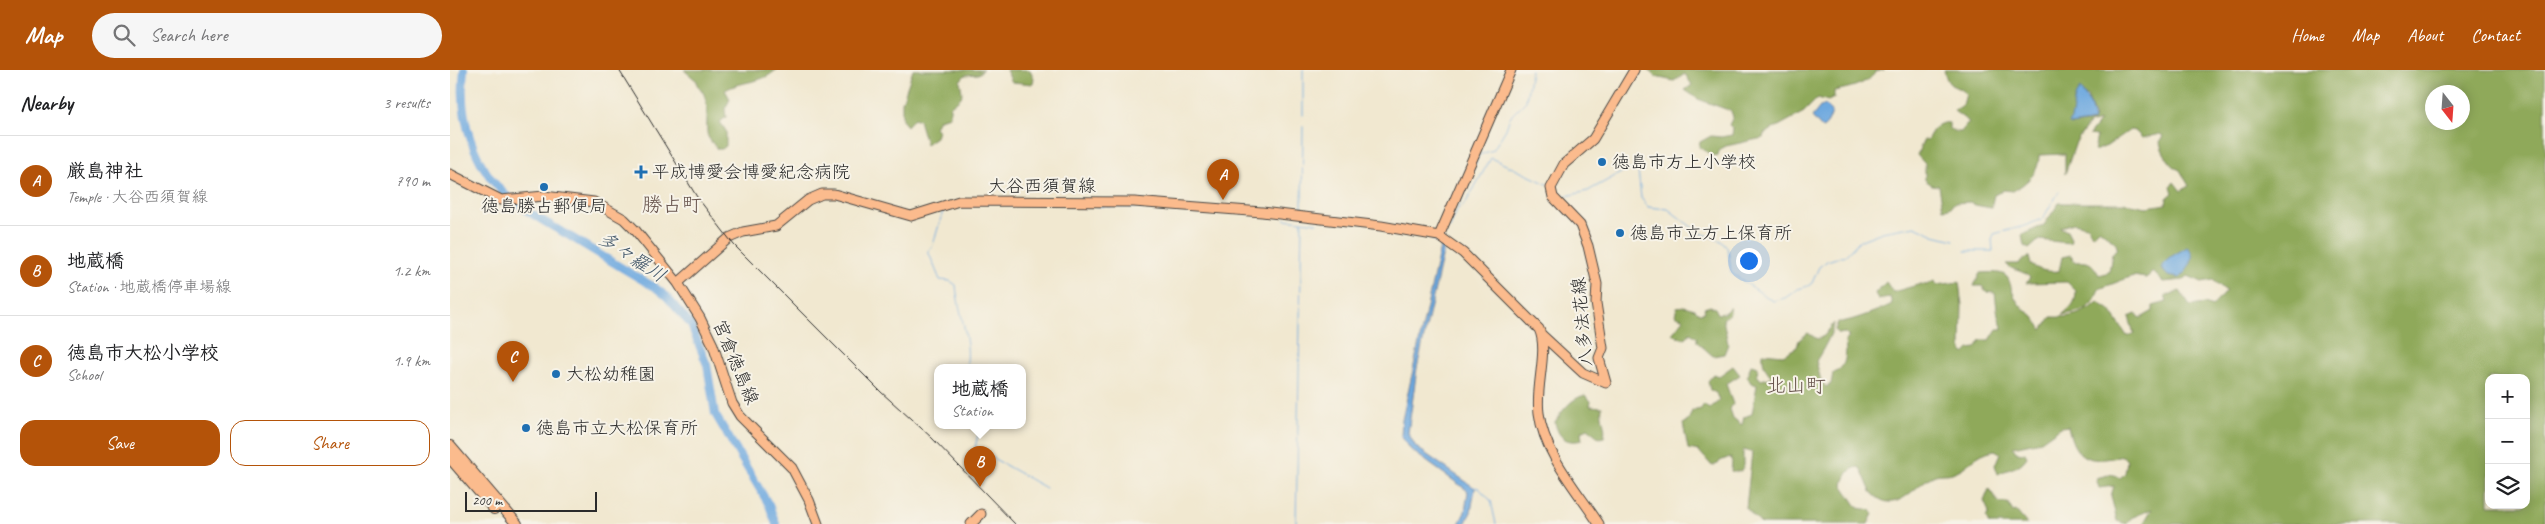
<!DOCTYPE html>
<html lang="en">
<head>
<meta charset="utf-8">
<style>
  body { margin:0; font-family:Caveat,"Klee One",sans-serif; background:#f6f6f6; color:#202124 }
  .controls { position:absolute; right:15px; bottom:15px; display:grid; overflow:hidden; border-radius:10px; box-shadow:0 2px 12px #0003 }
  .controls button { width:45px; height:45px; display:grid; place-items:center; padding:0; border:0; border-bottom:1px solid #e0e0e0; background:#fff; color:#202124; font:25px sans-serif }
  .compass { position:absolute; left:1975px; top:15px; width:45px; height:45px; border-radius:50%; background:#fff; box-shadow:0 2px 12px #0003; rotate:163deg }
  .scale { position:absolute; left:15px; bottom:12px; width:132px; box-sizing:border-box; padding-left:5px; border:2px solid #2b2b2b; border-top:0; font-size:14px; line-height:18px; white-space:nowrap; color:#2b2b2b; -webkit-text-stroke:4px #f7f3e8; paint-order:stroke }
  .you { position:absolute; left:1298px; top:190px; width:18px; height:18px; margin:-12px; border:4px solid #fff; border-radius:50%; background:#1a73e8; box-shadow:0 0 0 8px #1a73e833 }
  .badge { display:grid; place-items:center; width:32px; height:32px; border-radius:50%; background:#b45309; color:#fff; font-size:16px; font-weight:700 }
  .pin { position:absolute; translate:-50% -41px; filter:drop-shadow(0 1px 2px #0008) }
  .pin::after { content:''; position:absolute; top:26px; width:18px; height:15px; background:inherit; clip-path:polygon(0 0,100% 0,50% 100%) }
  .popup { position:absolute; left:484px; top:294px; width:92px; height:65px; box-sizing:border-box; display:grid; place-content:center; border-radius:10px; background:#fff; filter:drop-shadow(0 1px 4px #0005); font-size:16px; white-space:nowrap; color:#757577 }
  .popup b { font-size:19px; color:#202124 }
  .popup::after { content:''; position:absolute; left:50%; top:100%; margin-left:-10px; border:10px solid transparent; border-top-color:#fff }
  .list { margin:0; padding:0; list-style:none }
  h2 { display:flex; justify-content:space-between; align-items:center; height:65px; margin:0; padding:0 20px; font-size:21px }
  h2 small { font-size:16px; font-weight:400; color:#757577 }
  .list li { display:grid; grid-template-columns:32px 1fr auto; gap:15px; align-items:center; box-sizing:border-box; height:90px; padding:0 20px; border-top:1px solid #e0e0e0 }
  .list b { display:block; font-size:19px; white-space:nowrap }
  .list p { margin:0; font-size:16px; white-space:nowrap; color:#757577 }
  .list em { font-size:16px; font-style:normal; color:#757577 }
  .actions { display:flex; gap:10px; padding:15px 20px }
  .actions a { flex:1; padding:11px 0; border:1px solid #b45309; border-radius:15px; text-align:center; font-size:18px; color:#b45309 }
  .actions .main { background:#b45309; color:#fff }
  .icon { flex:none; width:28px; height:28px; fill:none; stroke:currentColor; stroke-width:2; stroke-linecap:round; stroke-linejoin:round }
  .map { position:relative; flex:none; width:2095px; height:454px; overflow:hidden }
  header { display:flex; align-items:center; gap:30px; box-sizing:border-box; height:70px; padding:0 25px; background:#b45309; color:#fff }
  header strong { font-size:24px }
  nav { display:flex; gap:28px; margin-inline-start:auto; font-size:18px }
  .search { width:350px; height:45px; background:#f6f6f6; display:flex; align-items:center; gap:12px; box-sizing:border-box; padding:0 18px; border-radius:28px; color:#757577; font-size:19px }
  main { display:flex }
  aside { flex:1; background:#fff }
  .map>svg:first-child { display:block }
</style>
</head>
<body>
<header>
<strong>Map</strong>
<div class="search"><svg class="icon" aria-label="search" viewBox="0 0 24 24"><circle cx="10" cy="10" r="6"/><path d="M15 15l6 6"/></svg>Search here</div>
<nav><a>Home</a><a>Map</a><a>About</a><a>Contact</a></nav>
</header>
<main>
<aside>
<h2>Nearby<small>3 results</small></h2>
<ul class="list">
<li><span class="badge">A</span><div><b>厳島神社</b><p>Temple · 大谷西須賀線</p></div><em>790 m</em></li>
<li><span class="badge">B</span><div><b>地蔵橋</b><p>Station · 地蔵橋停車場線</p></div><em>1.2 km</em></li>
<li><span class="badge">C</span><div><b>徳島市大松小学校</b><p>School</p></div><em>1.9 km</em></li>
</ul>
<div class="actions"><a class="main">Save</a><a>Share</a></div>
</aside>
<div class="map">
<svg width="2095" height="454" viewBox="0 0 2095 454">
  <rect width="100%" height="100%" fill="#f7f3e8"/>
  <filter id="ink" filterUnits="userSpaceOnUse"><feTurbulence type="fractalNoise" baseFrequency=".02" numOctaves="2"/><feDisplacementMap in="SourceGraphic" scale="10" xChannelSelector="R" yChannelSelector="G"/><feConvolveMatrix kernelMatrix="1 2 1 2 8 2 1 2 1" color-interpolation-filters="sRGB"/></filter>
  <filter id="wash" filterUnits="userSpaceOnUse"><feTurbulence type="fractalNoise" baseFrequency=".0096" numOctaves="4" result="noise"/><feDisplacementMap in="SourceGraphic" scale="20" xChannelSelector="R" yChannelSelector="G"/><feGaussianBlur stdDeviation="1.12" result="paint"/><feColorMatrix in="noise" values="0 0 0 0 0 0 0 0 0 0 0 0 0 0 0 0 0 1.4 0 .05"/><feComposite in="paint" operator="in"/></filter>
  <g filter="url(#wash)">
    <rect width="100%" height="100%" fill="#f1e8d0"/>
    <path fill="#8fa95a" stroke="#5d6a42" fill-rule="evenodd" d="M234 0H326C311 14 293 10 275 20L280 29 275 39 276 47 270 52 276 61V76L272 79H267C264 74 257 69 257 62 256 47 261 27 247 15V11Z
      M463 0H533L528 4 515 5 510 11C514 31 512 25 500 37V46L489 49 485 57 488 61 486 67 476 74 469 50 464 48 457 56 452 50V32Z
      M556 0H580L584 8 583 14 562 12Z
      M1199 0H1433L1426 2C1416 15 1399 18 1384 21V28L1378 31 1368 28 1354 42 1314 64 1313 68 1276 76 1269 80 1268 86 1262 85 1249 77 1250 72 1261 66 1271 67 1282 65 1283 58 1279 55 1283 47 1281 41 1248 29 1235 20 1242 15 1235 4 1224 11 1205 7Z
      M1494 0H2095V454H1693L1702 439 1681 448 1677 454 1667 451 1661 426 1664 416 1649 418 1646 408 1662 404 1670 408 1675 403 1677 391 1673 386C1640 393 1625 392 1618 356L1611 357 1591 371 1563 377 1566 382 1575 383 1577 387C1569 399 1559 398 1548 404L1545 395 1550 383 1545 380C1524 383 1519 398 1502 403 1496 405 1488 403 1483 406 1464 415 1447 447 1423 424 1418 419 1415 404 1409 397 1399 398 1394 407 1393 416L1408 438 1421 440 1423 444 1418 454H1311L1296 438 1302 382 1293 380V399L1289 402 1281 401 1282 392 1280 387 1270 391 1268 394 1262 396 1249 381 1238 379 1233 354 1238 351 1242 341 1251 339 1254 334 1259 339 1269 331 1266 323 1260 320 1258 311 1264 304 1269 306 1283 296 1290 305 1276 314 1283 334 1280 339 1283 348 1292 355 1294 347 1302 344 1307 315 1301 313 1297 306 1301 295 1308 297 1307 305 1311 310 1322 307C1315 299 1312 294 1313 283L1333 285 1347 277 1349 270 1358 263 1367 269 1374 266 1384 253C1383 263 1371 283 1366 291L1371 311 1376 317 1381 314 1383 303C1396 299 1397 284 1395 272L1399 267 1395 263 1388 264 1385 260 1388 252C1397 253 1433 239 1442 234L1440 227 1428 230 1425 223 1436 212 1443 222 1471 214 1477 215 1484 211 1486 215 1509 212 1512 235 1511 277 1514 284 1519 279 1526 278 1531 270H1540L1547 259H1553L1548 246 1545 223 1537 222 1532 216H1524L1530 203C1569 200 1553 211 1569 234 1573 239 1579 242 1584 247 1587 251 1589 256 1592 260L1601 247C1620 248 1634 244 1648 232L1660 240 1677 266 1684 264 1679 247 1686 244 1691 248 1703 241V236L1717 232 1715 226 1730 221 1740 236 1755 234 1762 237 1776 221 1763 210 1752 212 1738 206 1734 210 1713 212 1703 202 1696 208 1683 206 1649 219C1640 241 1636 240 1612 245 1621 237 1626 234 1626 221L1617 212 1576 213 1580 208C1574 200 1562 201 1556 194H1568L1579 186 1581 195C1591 201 1598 202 1609 201L1612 187 1621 185 1625 192C1639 191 1642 192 1649 205L1659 202 1662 184 1667 178 1666 173 1649 159 1642 165 1637 156 1624 153 1610 157 1617 161 1621 169 1620 173 1589 170 1579 179 1574 176 1572 165 1594 155 1609 133H1675L1697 137 1716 134 1717 128 1723 123 1721 116 1724 112 1731 121 1739 116 1730 100C1722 98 1711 81 1710 72L1713 66 1710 64 1692 68 1685 61 1680 60 1657 76 1644 81 1647 66 1639 65 1650 51 1639 54 1626 72 1615 104V84L1589 85C1589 103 1578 112 1563 121L1554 120 1544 125 1541 138 1525 135 1520 132 1504 133 1500 138 1493 139 1489 116 1482 115 1475 110V94L1467 85 1474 69 1477 70C1482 61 1487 51 1499 53V58L1505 62H1511L1519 52 1504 41 1513 35 1516 24C1503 12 1499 21 1494 0ZM1982 22H2012V52H1982ZM1637 26 1645 48 1642 52 1622 55 1620 54 1624 40V30ZM2039 308H2076V435H2039Z
      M1234 236 1245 239 1249 243 1255 242 1254 238 1260 236 1265 238 1268 244 1274 243 1280 237V243L1273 249 1278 274 1274 284 1263 286 1247 272V267L1240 263 1235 269 1222 264 1234 249 1225 245 1227 237Z
      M1135 325 1141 331 1140 336 1152 337C1150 348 1157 356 1154 367L1149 368 1138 358 1131 362 1132 370C1117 374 1108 368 1105 352 1113 340 1120 329 1135 325Z
      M1539 419 1549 433H1558L1563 442 1566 441 1577 454H1539L1536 448 1539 442 1534 431Z"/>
    <path fill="#6ea9df" stroke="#4c6a85" d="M1630 19 1640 34 1644 51 1622 55 1619 54C1625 42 1621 29 1630 19Z
      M1375 35 1382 41C1381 46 1378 56 1372 58L1362 47 1370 37Z
      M991 173 995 174 967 298 958 363 966 377 1025 418 1021 442 1015 454H1009L1015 442 1018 421 961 380 951 366 952 350Z
      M1737 177C1749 185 1738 201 1729 208L1718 206 1711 198 1713 194 1722 186Z"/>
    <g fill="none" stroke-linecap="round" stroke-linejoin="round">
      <path stroke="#6ea9df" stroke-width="1" d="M853 45V0
        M1108 128 1138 121 1176 100H1188L1191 128 1198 137 1218 139 1248 162 1271 171 1278 179 1281 203 1323 231 1335 228 1348 219 1358 216 1362 213 1369 197 1377 191 1396 185 1409 171 1432 162 1465 156 1484 165 1504 170
        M646 136 731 140
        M1010 138 1015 134 1041 88 1097 114
        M495 140 493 141 483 175 478 181 490 210 500 211 506 215C508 242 522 272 516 298
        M852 142 853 56
        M835 149 868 153
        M1000 158 1029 85 1043 80 1056 59 1060 47 1076 31 1081 0
        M981 169 991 174
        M1515 181H1543L1542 169 1544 164 1578 155 1593 148 1609 122
        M530 356 525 378 596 418
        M1023 417 1029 418 1041 431 1046 454
        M846 454 852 151"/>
      <path stroke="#6ea9df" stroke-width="8" d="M14 0C8 47 23 96 59 128 78 143 100 155 121 167 149 184 177 201 206 218L216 226 241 255 257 295 265 344 319 435 326 454"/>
    </g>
  </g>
  <g filter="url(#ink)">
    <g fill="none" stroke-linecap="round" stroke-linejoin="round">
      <defs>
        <path id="major" d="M0 104 51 130 94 126 144 132 174 149 186 161 228 213 250 248 263 275 282 333 290 346 342 398 359 430 368 454
          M989 166 1061 0
          M228 213 279 168 293 162 326 156 358 130 372 124H384L461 146 509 131 684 132 812 142 931 156 989 166 1013 183 1089 259C1099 280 1085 317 1089 343 1094 384 1127 420 1149 454
          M1092 265 1133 303 1156 313 1149 288 1153 278 1146 233 1147 214 1138 176 1130 155 1103 127 1101 118 1114 94 1143 69 1184 0
          M521 454 531 444"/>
        <path id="highway" d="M0 376 67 454
          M0 388 44 439"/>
      </defs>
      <use href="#major" stroke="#494744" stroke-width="11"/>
      <use href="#highway" stroke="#494744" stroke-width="12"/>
      <use href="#major" stroke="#fbbb8d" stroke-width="9"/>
      <use href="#highway" stroke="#fbbb8d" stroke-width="10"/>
      <path stroke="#2b2b2b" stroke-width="1" d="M169 0 247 127 284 175 431 322 481 367 565 454"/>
    </g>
  </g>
  <g fill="#1f6fb2" stroke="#f7f3e8" stroke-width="2">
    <circle cx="1152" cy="92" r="5"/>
    <path d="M188.5 94.5h5v5h5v5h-5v5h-5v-5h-5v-5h5z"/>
    <circle cx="94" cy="117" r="5"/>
    <circle cx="1170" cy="163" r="5"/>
    <circle cx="106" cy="304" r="5"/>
    <circle cx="76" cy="358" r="5"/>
  </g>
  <g text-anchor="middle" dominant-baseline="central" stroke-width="4" stroke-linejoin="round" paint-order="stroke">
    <g font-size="18" fill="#2b2b2b" stroke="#f7f3e8" text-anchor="start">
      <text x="1162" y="92">徳島市方上小学校</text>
      <text x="202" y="102">平成博愛会博愛紀念病院</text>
      <text x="94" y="136" text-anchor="middle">徳島勝占郵便局</text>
      <text x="1180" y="163">徳島市立方上保育所</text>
      <text x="116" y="304">大松幼稚園</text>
      <text x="86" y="358">徳島市立大松保育所</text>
    </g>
    <g font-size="18" fill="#2b2b2b" stroke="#f7f3e8">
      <text x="592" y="116">大谷西須賀線</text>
      <text transform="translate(1132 252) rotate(-95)">八多法花線</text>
      <text transform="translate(286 292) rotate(67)">宮倉徳島線</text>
    </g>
    <g font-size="19" font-style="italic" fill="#42576a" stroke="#f7f3e8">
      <text transform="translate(182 187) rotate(33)">多々羅川</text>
    </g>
    <g font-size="20" fill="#69564f" stroke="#f7f3e8">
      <text x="222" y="134">勝占町</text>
      <text x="1346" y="315">北山町</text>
    </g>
  </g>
</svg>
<div class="controls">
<button>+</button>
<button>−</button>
<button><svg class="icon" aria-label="layers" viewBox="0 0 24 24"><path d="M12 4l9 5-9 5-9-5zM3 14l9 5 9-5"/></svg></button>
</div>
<svg class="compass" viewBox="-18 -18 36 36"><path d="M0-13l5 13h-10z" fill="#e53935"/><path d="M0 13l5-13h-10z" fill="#757577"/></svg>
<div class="scale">200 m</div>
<div class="you"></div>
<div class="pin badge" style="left:773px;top:130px">A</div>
<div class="pin badge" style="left:530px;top:417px">B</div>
<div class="popup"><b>地蔵橋</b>Station</div>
<div class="pin badge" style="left:63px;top:312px">C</div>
</div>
</main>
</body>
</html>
